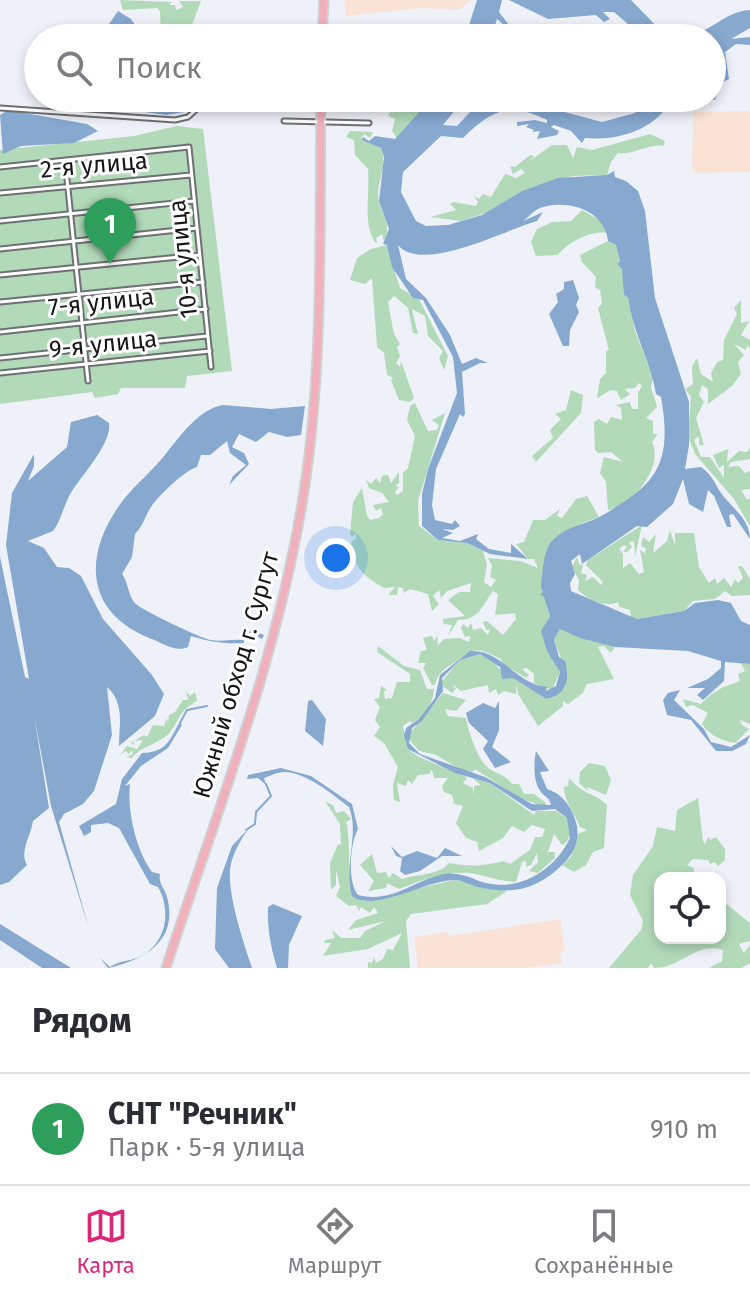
<!DOCTYPE html>
<html lang="ru">
<head>
<meta charset="utf-8">
<style>
  body { margin:0; font-family:"Fira Sans",sans-serif; background:#f7f7f7; color:#2b2b33 }
  .controls { position:absolute; right:24px; bottom:24px; display:grid; overflow:hidden; border-radius:16px; box-shadow:0 4px 12px #0003 }
  .controls button { width:72px; height:72px; display:grid; place-items:center; padding:0; border:0; border-bottom:2px solid #e1e1e2; background:#fff; color:#2b2b33; font:40px sans-serif }
  .you { position:absolute; left:336px; top:558px; width:28px; height:28px; margin:-20px; border:6px solid #fff; border-radius:50%; background:#1a73e8; box-shadow:0 0 0 12px #1a73e833 }
  .badge { display:grid; place-items:center; width:52px; height:52px; border-radius:50%; background:#db2777; color:#fff; font-size:26px; font-weight:700 }
  .pin { position:absolute; translate:-50% -66px; filter:drop-shadow(0 2px 4px #0008) }
  .pin::after { content:''; position:absolute; top:42px; width:28px; height:24px; background:inherit; clip-path:polygon(0 0,100% 0,50% 100%) }
  .list { margin:0; padding:0; list-style:none }
  h2 { display:flex; justify-content:space-between; align-items:center; height:104px; margin:0; padding:0 32px; font-size:34px }
  h2 small { font-size:26px; font-weight:400; color:#7c7c81 }
  .list li { display:grid; grid-template-columns:52px 1fr auto; gap:24px; align-items:center; box-sizing:border-box; height:112px; padding:0 32px; border-top:2px solid #e1e1e2 }
  .list b { display:block; font-size:30px; white-space:nowrap }
  .list p { margin:0; font-size:26px; white-space:nowrap; color:#7c7c81 }
  .list em { font-size:26px; font-style:normal; color:#7c7c81 }
  .icon { flex:none; width:44px; height:44px; fill:none; stroke:currentColor; stroke-width:2; stroke-linecap:round; stroke-linejoin:round }
  .map { position:relative; flex:none; width:750px; height:968px; overflow:hidden }
  .search { position:absolute; background:#fff; box-shadow:0 4px 12px #0003; left:24px; right:24px; top:24px; height:88px; display:flex; align-items:center; gap:20px; box-sizing:border-box; padding:0 28px; border-radius:44px; color:#7c7c81; font-size:30px }
  .sheet { height:216px; background:#fff }
  nav { display:flex; justify-content:space-around; align-items:center; box-sizing:border-box; height:112px; border-top:2px solid #e1e1e2; background:#fff; font-size:22px; color:#7c7c81 }
  nav a { display:grid; justify-items:center; gap:4px }
  nav .on { color:#db2777 }
  .map>svg:first-child { display:block }
</style>
</head>
<body>
<div class="map">
<svg width="750" height="968" viewBox="0 0 750 968">
  <rect width="100%" height="100%" fill="#eff1f8"/>
  <path fill="#fae2d7" d="M344 0H471L460 10 421 8 346 16Z
    M750 111V172L696 173 692 169 693 112Z
    M560 919 565 951 560 952 562 963 528 968H418L414 937 448 932 449 936Z"/>
  <path fill="#b2dab9" d="M120 0 172 2 169 5H175L176 10 183 7 179 1H201L187 38H168L166 33 161 38 160 11 157 8 123 10Z
    M398 98H432L397 138 392 131 395 119 388 116Z
    M177 126 203 129 232 371 187 376 185 388H121L118 394 95 398 92 392 0 404V150L134 136Z
    M350 131 373 132 370 138 365 134 361 138 381 148C387 163 379 178 378 193 378 212 394 224 384 241L382 234 376 238 377 244C362 228 370 196 368 169L355 155 354 140 346 137Z
    M650 134 665 141 664 146C649 143 635 155 618 153L611 162 607 175 573 176 522 191 491 211 461 221 430 217 456 210 450 204 454 202 476 206 478 202 474 196 479 199 483 194 491 197 505 174 516 178 525 173 521 169 513 174 510 166 515 167 530 155 534 156 531 160 552 145H567L573 158 577 147 592 150Z
    M582 210 603 222 608 233C591 230 568 242 558 255L536 256 531 242 537 229 552 222 571 221Z
    M608 241 616 245 620 261 617 264 622 269 635 331 653 377 651 387 657 407 646 418 653 421V434H658L652 442C664 464 635 506 608 510L606 482 600 473 604 457 623 462 611 452 598 453 595 450 594 422 599 419 607 424 611 417 622 420 621 408 616 405 630 402 632 409H638V393L642 386 639 383 635 388 625 389 630 394 621 400 617 391 611 390 597 398 600 379 606 373V351L609 350 598 308 602 304 600 290 595 287 596 277 582 262 580 255Z
    M387 245 400 288 419 299 448 356 444 370 439 358 443 351 428 336 425 316 412 309 418 334 413 333 408 308 394 296 388 302 394 334 400 344 397 347 400 356 396 363 400 367 401 361 414 398 410 402 399 400 391 380 393 378 387 375 384 353 377 347 372 278 365 284 350 280 357 258 371 249Z
    M741 300V323L749 321 741 335 750 340V349L747 345 746 350 734 344 744 355 738 362 741 374 732 386 708 404V389L702 385 699 395 704 402 696 418 704 445H699V436L694 440 701 457H710L724 478V465L719 468 713 455 728 449 727 462 739 451 747 452 750 448V459L731 462 728 467 739 466 745 473 750 471V489L741 490 747 500 750 498V526L734 499 695 454 688 436 691 397 685 389 693 384 692 367 697 358 701 374 713 382 711 373 717 362 723 360 724 340 737 314 734 308Z
    M571 390 583 395 581 413 536 462 532 456 553 438 550 430 561 419 555 414 566 410Z
    M415 403 428 431 437 430 439 425 432 420 445 413 418 501 419 526 438 540 467 543 483 551 487 565 484 582 491 587 496 580 490 577 492 565 488 558 520 561 538 568 534 559H528L516 544 524 542 533 520H545L560 509 557 516 562 518 576 499 587 496 599 517C544 535 533 561 550 616 534 637 552 652 560 672L552 690 534 683V674L527 668 522 669 529 675 526 678 503 664 501 659C469 643 473 652 449 666 442 670 437 676 435 685H432L423 668 426 663H418L421 651 427 650 423 638 432 636 434 641 437 636 438 645 444 639 459 638 469 642 470 636 465 637 461 628 463 624 468 628 471 623 473 630 481 628 488 635 490 629 486 630 483 622 487 621 503 635 516 619 515 613 495 615 498 594 493 591C482 605 480 620 458 620L448 636 452 625 444 624 443 619 465 616 448 600 459 592H470L471 583 447 591 441 598 439 590 433 596 439 604 432 611 428 594 410 589 404 593 403 588 398 587 397 595H388L395 587 384 588C375 582 362 576 356 563 352 555 355 551 350 544L356 538V534L352 537 350 534 353 502 362 488 367 516 370 520 379 518 383 514 381 508 376 511 373 505 389 502 382 493 369 488 366 480 371 484 376 478 380 483 382 476 388 475 391 483 399 472V483L395 486 399 487 395 492 397 495 403 491V473L408 468 415 436 407 420 410 406Z
    M642 525 635 557 634 541 629 542 632 547 627 552H623L627 547 624 545 619 549 623 554V568L630 563 639 574 644 572 640 550 645 553 646 548 641 546 643 537 649 542 656 534 653 553 667 541 670 530 675 545V533H694L699 567 709 583 715 578 717 584 724 578 731 587 735 579 738 583 743 578 738 566H742L750 579V595L732 596 725 591 715 599 693 601 684 611 637 619 631 618 630 610 619 607 618 602C607 608 588 600 578 590L579 580 572 567 577 557 579 564 583 565 581 573 587 575 585 581 593 577 601 585 603 582 586 565 588 560Z
    M560 628 615 647 611 653 604 646 598 647 614 679 587 684 583 693 568 704 563 701V706L538 726 518 694 516 684V694L504 691 498 695 496 689 489 693 488 685 461 691 452 684 456 689 452 693 440 684 459 660 480 654 495 663 505 677 513 678 546 699 565 688C568 669 560 658 554 639Z
    M378 646 404 666 420 670 427 689H434C434 701 423 720 411 723L409 717 410 721 403 726 408 749 419 757 464 776 467 778 463 783 473 788 474 796V786L481 785 472 778 490 783 534 815 536 811H556L567 818C571 828 573 839 562 845L554 834 548 852H555V858L538 873 529 871 538 862 537 853 531 865 526 867V861L522 862 516 882C498 881 484 875 469 873 448 871 421 880 399 889L387 883 386 888 368 891 374 881 360 865 372 854 377 873 386 872 389 878 393 873 402 879C414 874 439 876 449 863 469 867 485 866 503 861L510 864 530 850 535 837H542L545 829 532 825 524 832 512 826 503 838 479 851 477 842 466 838 456 823 463 806 454 804 452 795 444 792 442 786 448 778H434L432 770 429 774 418 775 412 784 408 780 406 786 397 783 400 802 394 800 393 785 398 767 384 743 374 736 380 727 375 720 380 707 374 699 379 698 381 686 387 690 384 691 385 699 392 698 397 682H410V674L377 652Z
    M741 663 750 664V724L740 720 742 725 749 729 735 743C722 741 709 735 702 724L708 713 693 705 686 707 683 699 701 704C714 690 723 687 740 681L738 674 745 671Z
    M186 691 190 696 195 692 197 701C179 711 180 719 171 731 162 743 139 747 132 758L126 757 133 754 132 750 129 754 126 751 120 755 127 746 137 749 143 740 134 741V745L131 743 144 735 147 737 153 725 164 726 167 718 168 724 169 715 175 712 183 700H188Z
    M443 693 466 700 456 711 445 709 448 716 466 718C469 733 476 755 486 766 494 774 504 773 512 784H519L524 794H534L546 803 544 807 518 797 475 769 471 773C457 769 447 761 436 755 432 753 423 753 418 750L408 738 410 733Z
    M589 763 605 766 611 780 606 795 587 787 588 791 579 783 580 772Z
    M569 778C585 797 595 792 607 805L604 848 593 852 586 865 574 872 562 865 571 857 578 834 587 830 580 827C575 814 564 801 564 787L568 786Z
    M698 798 703 841 705 844 709 836 710 840 716 837 725 849V860L718 866 715 862 710 864 708 860 693 859 687 865 694 868V878H660V938H720V899L750 923V941L739 944 744 953 750 945V963L741 968H709L722 961 723 950C697 941 681 968 654 968L651 963 648 968H609L641 930 643 921 630 895 633 875 653 846 657 827 675 831 677 810Z
    M325 801 334 806 336 813 344 811 351 819 346 822C350 830 349 876 350 889L364 901 454 880 507 891 487 904 411 914 406 921 410 968H368V962L372 963 374 957 376 963 383 959 387 949 393 950 402 933 368 949 323 956 331 943H324L325 940 335 938 332 930 341 938H360L365 931 386 921 348 930 356 920 378 913 374 907 370 913 361 907 359 911 356 905 349 906 336 896 340 887 336 870V885L331 890 330 863 338 844 341 845 340 824Z"/>
  <path fill="#87a8cf" d="M477 0H502L499 12 519 38 497 19 491 38H465Z
    M509 0H631L665 35C704 45 720 11 750 10V28L731 39 750 37V45L736 44 725 52 729 79 721 83 715 100 702 98H712V38H644L614 12H603L610 19 604 22 596 15 548 19Z
    M118 11 131 19 140 32 139 38H64L71 32C80 35 98 30 107 27Z
    M47 98H84L161 107 199 98 184 112 166 115Z
    M432 98H458L456 109 443 125 457 126 470 112 497 98H538L557 110 602 122 635 113 646 98H672C657 130 618 141 585 138L582 143 571 131 554 125 551 127 559 131 557 135 537 139 540 131 532 132 534 130 526 127 529 124 517 126V122L535 120 547 123V120C512 102 493 108 463 138L441 136 403 172 401 192 416 221 426 226 448 225 482 215 522 191 558 178 607 175 614 171 615 177 626 181 638 191 645 211 655 298 689 402V445L685 469 701 467C714 476 715 486 724 497 735 510 750 521 750 539L733 514 729 515 731 527H727L714 496 708 490 703 512 689 504 683 479 673 504 647 527 637 526 582 564 580 554 571 561 575 574 570 583 571 591 637 619 684 611 695 603 718 600 731 603 741 621 750 625V664L725 662 724 681 703 700 697 695 705 688H687L708 679 721 668V661L688 651 615 647 580 638 560 629 554 639 559 657 565 661C570 680 567 695 546 699L513 678 502 679 500 667 480 654 460 660 442 678 443 691 422 721 412 728 409 743 420 754 485 777 532 804 551 805C549 796 543 797 539 789 533 779 534 759 536 751L549 771 540 772 547 789C561 793 571 806 575 819 581 835 576 851 564 863 538 890 512 895 478 887 470 885 462 880 454 880 427 880 374 913 352 896 343 868 360 833 349 807 332 794 306 772 284 772 277 772 270 776 264 778L266 785 258 778 247 779 248 775 281 768 311 776 352 804 358 829C350 843 347 882 358 895 393 904 415 879 445 874 456 872 470 877 479 881 516 894 554 872 570 838L567 818 555 809 532 811 490 783 455 773 408 749 404 735 406 728 419 719 435 698 440 675 470 651C502 649 515 684 547 687L546 691 556 686 560 672 547 651 541 631 550 616 544 597 540 594 543 592 541 587C542 576 543 557 548 547 560 526 584 526 601 516 656 485 673 465 661 397L656 394C651 362 633 334 628 297L624 295 622 269 617 264 620 261 616 245 608 241C605 209 564 198 538 209 532 212 528 218 523 221L543 212 537 221C505 230 422 274 398 245L406 279 426 298 450 335 462 364 476 358 488 363H480L462 372 465 414 463 417 460 414 436 469 432 505 435 520 452 524 455 520 460 526 453 530 442 529 453 533 442 538 460 541 478 534 476 539 489 549 511 553V544L528 559 490 554 467 543 438 540 422 526V494L428 469 457 393 453 357 423 300 413 298 392 267 387 245 383 244 389 229 379 201 384 157 381 148 362 140 363 137 369 141 375 136 395 139Z
    M8 110 87 124 98 131 74 143 21 146 3 154 0 115Z
    M573 280 579 298 576 305 579 312 570 330 569 346H563L549 314 558 302 556 294 564 289V282Z
    M223 405 271 409 305 406 301 435 287 437 269 432 256 442 239 434 232 447 244 453 249 464 229 485 233 476 246 465 230 453 227 441 210 455H201L197 467C185 470 158 496 151 507 144 518 143 526 135 534L132 557 122 574C128 582 128 594 134 602 137 608 202 639 211 640 222 642 231 639 242 640L251 630 264 635 262 639 250 633 244 637V643C224 644 210 642 191 636L188 647C175 653 161 642 149 638 83 611 83 552 124 499 137 483 153 470 165 455 180 436 199 409 223 405Z
    M97 415 109 423C112 443 83 474 72 491 64 503 62 519 53 531L28 541 44 548 57 567 69 568 81 576 103 619 152 675 164 694 155 716 119 746C119 724 125 703 107 687L112 735 94 791 83 804 64 814 59 822 89 929 51 806 34 715 49 808 33 821C31 835 19 852 27 865L9 882 0 885V557L25 677 29 679 6 545 12 493 34 454V466L28 481 67 447 71 422Z
    M680 690 674 700 704 729 711 742 731 747 750 735 746 744 732 751H716L691 720 667 715 663 700 668 693Z
    M312 700 326 719 323 746 305 731 308 701Z
    M499 701V730L492 747 511 762 495 768 483 749 488 741 469 723 466 713 483 703 495 708Z
    M179 723 182 725 168 748 141 766 125 786 130 784C127 811 136 850 152 872L160 874C158 884 165 888 167 897 179 942 143 960 108 968L100 958 110 967C120 960 128 962 139 957 166 945 172 911 158 887L150 884 119 828 108 823 91 825V832L84 836 79 826 116 804 122 779 142 753C166 752 169 742 179 723Z
    M248 829C240 841 232 855 230 869 228 897 243 941 252 968H229L215 949 217 888 232 846Z
    M391 846 402 857 417 851 437 858 445 848 462 856H442L420 871 405 875 400 871 402 858 396 856Z
    M273 904 302 916 289 945 288 968H277C271 948 267 928 268 907Z
    M0 924 71 968H42L0 940Z"/>
  <g fill="none" stroke-linecap="round" stroke-linejoin="round">
    <path stroke="#87a8cf" stroke-width="2" d="M180 723 187 710 207 706
      M246 830 255 824 256 812 271 796 266 784"/>
    <defs>
      <path id="minor" d="M0 108 175 120 188 117 199 107
        M284 121 369 123
        M65 160 88 381
        M0 167 189 147 211 367
        M0 193 191 175
        M0 221 194 201
        M0 249 197 228
        M0 275 199 255
        M0 302 203 282
        M0 332 206 309
        M0 358 207 336
        M0 373 210 351"/>
      <path id="trunk" d="M322 38 324 0
        M166 968C217 811 279 655 304 491 324 362 319 228 321 98"/>
    </defs>
    <use href="#minor" stroke="#6e7075" stroke-width="7"/>
    <use href="#trunk" stroke="#d0d0d1" stroke-width="11"/>
    <use href="#minor" stroke="#fff" stroke-width="3"/>
    <use href="#trunk" stroke="#f2afbc" stroke-width="7"/>
  </g>
  <g text-anchor="middle" dominant-baseline="central" stroke-width="6" stroke-linejoin="round" paint-order="stroke">
    <g font-size="24" fill="#161618" stroke="#fff">
      <text transform="translate(94 165) rotate(-5)">2-я улица</text>
      <text transform="translate(183 259) rotate(-96)">10-я улица</text>
      <text transform="translate(101 302) rotate(-6)">7-я улица</text>
      <text transform="translate(103 344) rotate(-6)">9-я улица</text>
      <text transform="translate(236 675) rotate(-74)">Южный обход г. Сургут</text>
    </g>
  </g>
</svg>
<div class="controls">
<button><svg class="icon" aria-label="locate" viewBox="0 0 24 24"><circle cx="12" cy="12" r="6"/><path d="M12 2v4M12 18v4M2 12h4M18 12h4"/></svg></button>
</div>
<div class="you"></div>
<div class="pin badge" style="left:110px;top:264px;background:#2e9e5b">1</div>
<div class="search"><svg class="icon" aria-label="search" viewBox="0 0 24 24"><circle cx="10" cy="10" r="6"/><path d="M15 15l6 6"/></svg>Поиск</div>
</div>
<section class="sheet">
<h2>Рядом<small></small></h2>
<ul class="list">
<li><span class="badge" style="background:#2e9e5b">1</span><div><b>СНТ &quot;Речник&quot;</b><p>Парк · 5-я улица</p></div><em>910 m</em></li>
</ul>
</section>
<nav>
<a class="on"><svg class="icon" aria-label="map" viewBox="0 0 24 24"><path d="M3 6l6-2 6 2 6-2v14l-6 2-6-2-6 2zM9 4v14M15 6v14"/></svg>Карта</a>
<a><svg class="icon" aria-label="directions" viewBox="0 0 24 24"><path d="M12 3l9 9-9 9-9-9zM9 14v-3h6M13 9l2 2-2 2"/></svg>Маршрут</a>
<a><svg class="icon" aria-label="saved" viewBox="0 0 24 24"><path d="M7 4h10v16l-5-4-5 4z"/></svg>Сохранённые</a>
</nav>
</body>
</html>
